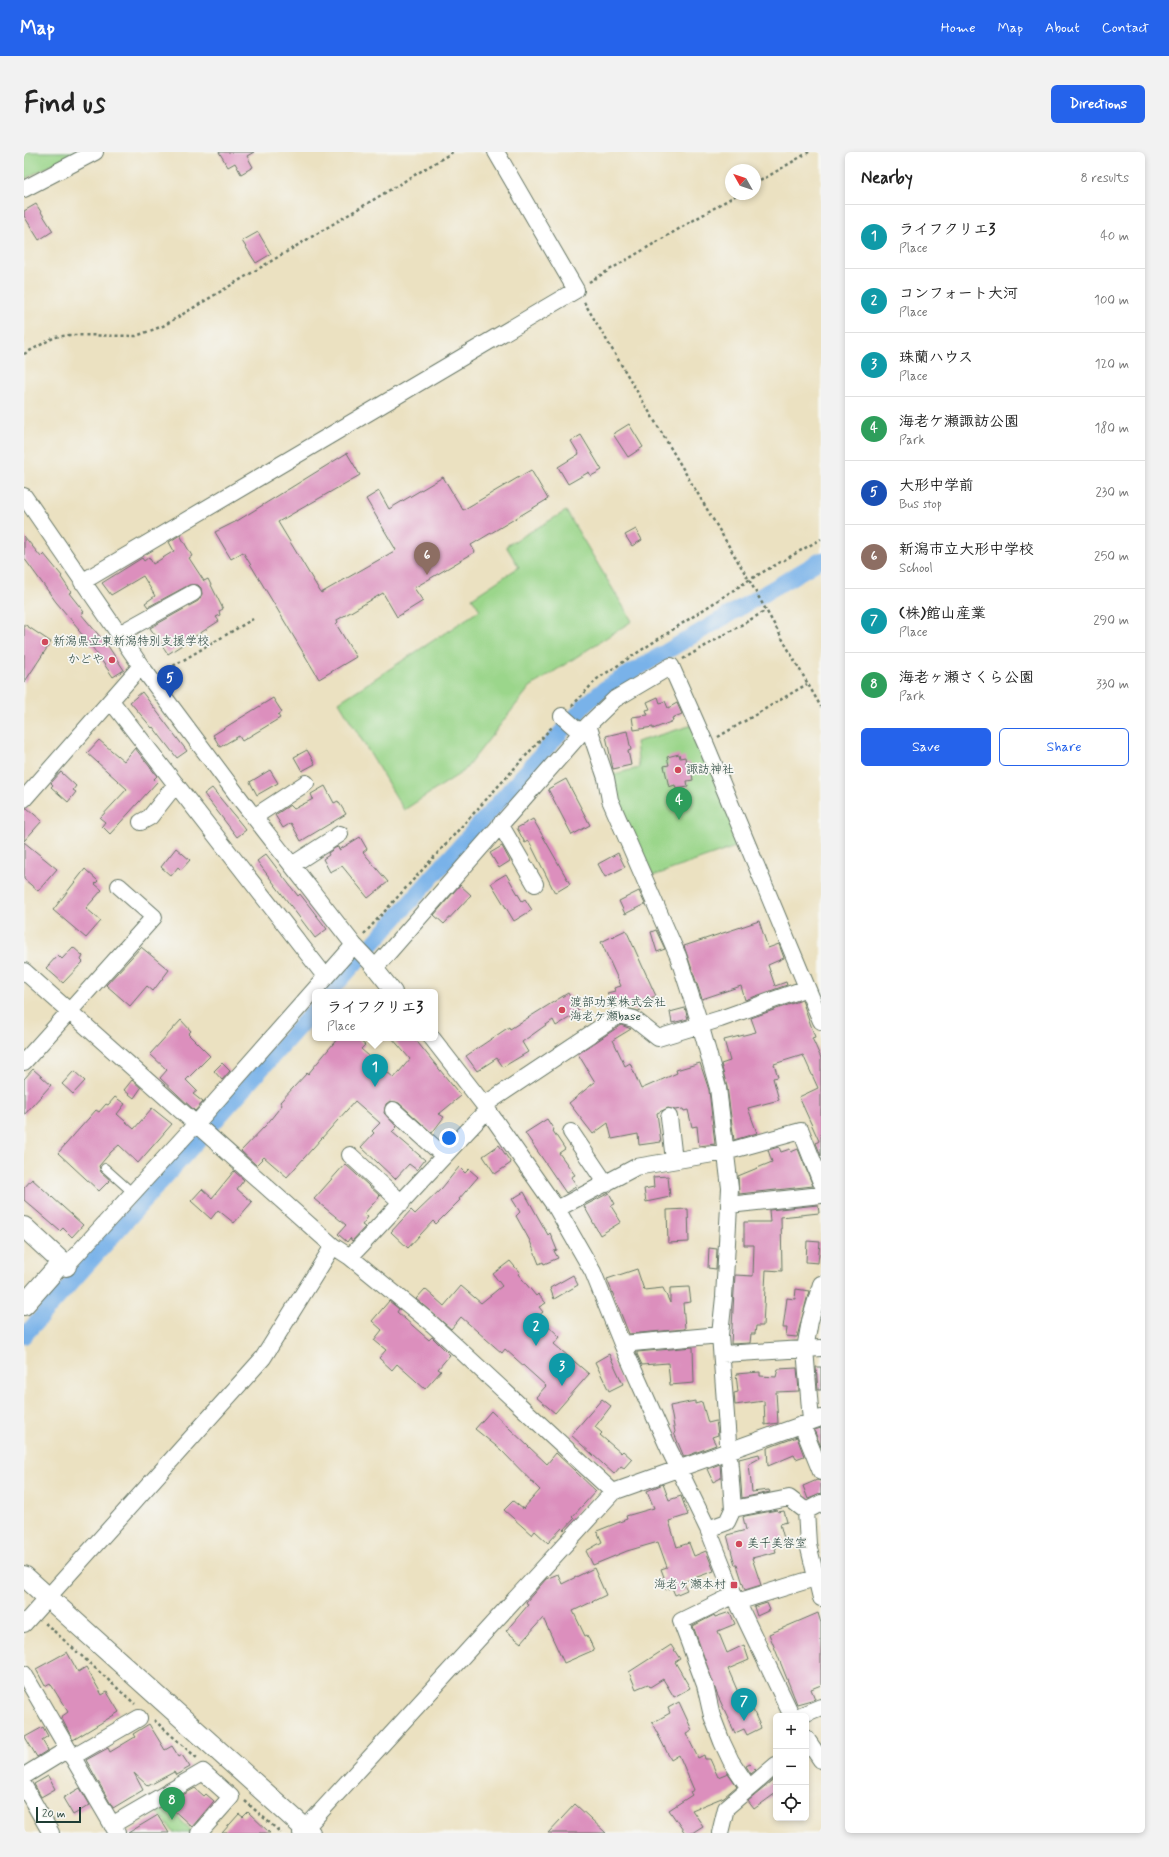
<!DOCTYPE html>
<html lang="en">
<head>
<meta charset="utf-8">
<style>
  body { margin:0; font-family:Mynerve,"Klee One",sans-serif; background:#f2f2f2; color:#222 }
  .controls { position:absolute; right:12px; bottom:12px; display:grid; overflow:hidden; border-radius:6px; box-shadow:0 2px 6px #0003 }
  .controls button { width:36px; height:36px; display:grid; place-items:center; padding:0; border:0; border-bottom:1px solid #e0e0e0; background:#fff; color:#222; font:20px sans-serif }
  .compass { position:absolute; left:701px; top:12px; width:36px; height:36px; border-radius:50%; background:#fff; box-shadow:0 2px 6px #0003; rotate:310deg }
  .scale { position:absolute; left:12px; bottom:10px; width:45px; box-sizing:border-box; padding-left:4px; border:2px solid #1f3d34; border-top:0; font-size:11px; line-height:14px; white-space:nowrap; color:#1f3d34; -webkit-text-stroke:3px #f6f6f2; paint-order:stroke }
  .you { position:absolute; left:425px; top:986px; width:14px; height:14px; margin:-10px; border:3px solid #fff; border-radius:50%; background:#1a73e8; box-shadow:0 0 0 6px #1a73e833 }
  .badge { display:grid; place-items:center; width:26px; height:26px; border-radius:50%; background:#2563eb; color:#fff; font-size:13px; font-weight:700 }
  .pin { position:absolute; translate:-50% -33px; filter:drop-shadow(0 1px 2px #0008) }
  .pin::after { content:''; position:absolute; top:21px; width:14px; height:12px; background:inherit; clip-path:polygon(0 0,100% 0,50% 100%) }
  .popup { position:absolute; left:288px; top:837px; width:126px; height:52px; box-sizing:border-box; display:grid; place-content:center; border-radius:6px; background:#fff; filter:drop-shadow(0 1px 3px #0005); font-size:13px; white-space:nowrap; color:#767676 }
  .popup b { font-size:15px; color:#222 }
  .popup::after { content:''; position:absolute; left:50%; top:100%; margin-left:-8px; border:8px solid transparent; border-top-color:#fff }
  .list { margin:0; padding:0; list-style:none }
  h2 { display:flex; justify-content:space-between; align-items:center; height:52px; margin:0; padding:0 16px; font-size:17px }
  h2 small { font-size:13px; font-weight:400; color:#767676 }
  .list li { display:grid; grid-template-columns:26px 1fr auto; gap:12px; align-items:center; box-sizing:border-box; height:64px; padding:0 16px; border-top:1px solid #e0e0e0 }
  .list b { display:block; font-size:15px; white-space:nowrap }
  .list p { margin:0; font-size:13px; white-space:nowrap; color:#767676 }
  .list em { font-size:13px; font-style:normal; color:#767676 }
  .actions { display:flex; gap:8px; padding:12px 16px }
  .actions a { flex:1; padding:9px 0; border:1px solid #2563eb; border-radius:6px; text-align:center; font-size:14px; color:#2563eb }
  .actions .main { background:#2563eb; color:#fff }
  .icon { flex:none; width:22px; height:22px; fill:none; stroke:currentColor; stroke-width:2; stroke-linecap:round; stroke-linejoin:round }
  .map { position:relative; flex:none; width:797px; height:1681px; overflow:hidden; border-radius:6px }
  header { display:flex; align-items:center; gap:24px; box-sizing:border-box; height:56px; padding:0 20px; background:#2563eb; color:#fff }
  header strong { font-size:19px }
  nav { display:flex; gap:22px; margin-inline-start:auto; font-size:14px }
  .intro { display:flex; align-items:center; justify-content:space-between; box-sizing:border-box; height:96px; padding:0 24px }
  h1 { margin:0; font-size:28px }
  .button { padding:10px 18px; border-radius:6px; background:#2563eb; color:#fff; font-size:14px; font-weight:700 }
  main { display:flex; gap:24px; padding:0 24px }
  aside { flex:1; background:#fff; border-radius:6px; box-shadow:0 2px 6px #0003 }
  .map>svg:first-child { display:block }
</style>
</head>
<body>
<header>
<strong>Map</strong>
<nav><a>Home</a><a>Map</a><a>About</a><a>Contact</a></nav>
</header>
<div class="intro"><h1>Find us</h1><a class="button">Directions</a></div>
<main>
<div class="map">
<svg width="797" height="1681" viewBox="0 0 797 1681">
  <rect width="100%" height="100%" fill="#f6f6f2"/>
  <filter id="ink" filterUnits="userSpaceOnUse"><feTurbulence type="fractalNoise" baseFrequency=".025" numOctaves="2"/><feDisplacementMap in="SourceGraphic" scale="8" xChannelSelector="R" yChannelSelector="G"/><feConvolveMatrix kernelMatrix="1 2 1 2 8 2 1 2 1" color-interpolation-filters="sRGB"/></filter>
  <filter id="wash" filterUnits="userSpaceOnUse"><feTurbulence type="fractalNoise" baseFrequency=".012" numOctaves="4" result="noise"/><feDisplacementMap in="SourceGraphic" scale="16" xChannelSelector="R" yChannelSelector="G"/><feGaussianBlur stdDeviation="0.9" result="paint"/><feColorMatrix in="noise" values="0 0 0 0 0 0 0 0 0 0 0 0 0 0 0 0 0 1.4 0 .05"/><feComposite in="paint" operator="in"/></filter>
  <g filter="url(#wash)">
    <rect width="100%" height="100%" fill="#ebe1c1"/>
    <path fill="#9bd68b" stroke="#5d8a60" d="M0 0H52L0 27Z
      M542 359 608 469 506 535 440 619 380 658 315 550 456 458 448 446 495 415 482 394Z
      M669 573 717 693 629 724 591 644 586 623 615 616 612 590Z
      M140 1652 168 1679 165 1681H150L132 1657Z"/>
    <g fill="none" stroke-linecap="round" stroke-linejoin="round">
      <path stroke="#79b2e9" stroke-width="16" d="M306 840 562 552 584 534 797 408
        M0 1184 291 857"/>
    </g>
    <g id="blocks">
      <path fill="#dc8fbd" d="M195 0H230L223 4 229 15 217 22 211 11 204 15Z
        M12 52 29 79 15 88 0 64V59Z
        M234 80 247 102 232 111 218 89Z
        M605 272 619 295 604 305 589 282Z
        M557 283 578 318 567 324 565 320 544 332 534 315 555 302 547 289Z
        M323 301 336 323 254 370 297 441 372 398 342 347 355 339 365 357 419 325 439 358 507 318 524 347 447 393 451 400 390 436 399 449 373 465 359 441 313 468 314 470 312 472 332 505 295 527 219 400 207 407 191 380 213 369Z
        M612 377 618 388 608 394 601 383Z
        M156 383 168 404 165 406 180 429 184 427 199 457 195 459 196 463 192 465 195 469 144 502 126 476 174 449 178 442 177 436 174 433H165L124 455 121 451 131 444 119 424 87 443 78 431 118 406 120 409 125 405 129 412 150 399 145 390Z
        M0 384 17 405 20 402 38 424 37 425 47 440 45 441 60 460 57 462 84 494 100 518 89 525 64 489 54 478 55 477 32 450 0 406Z
        M0 472 27 490 0 531Z
        M118 540 163 599 153 606 129 575 128 576 106 550Z
        M634 545 636 551 641 549 644 556 653 551 658 562 648 566 649 569 629 577V575L610 578 608 565 624 563 622 558 626 557 623 550Z
        M249 546 258 560 254 563 256 566 218 589 215 584 196 595 189 583Z
        M603 579 607 598 604 599 607 613 589 617 582 584Z
        M75 588 100 609 111 596 133 624 130 627 133 630 86 682 78 674 81 670 76 666 103 637 63 601Z
        M283 598 291 612 278 619 270 605Z
        M655 602 656 606 661 605 662 611 666 610 669 628 663 629 664 635 652 637 651 633 645 635 640 614 645 613 643 605Z
        M246 618 254 631 233 643 226 630Z
        M37 620 52 634 49 638 52 640 44 650 27 635 29 633 27 631Z
        M542 627 566 673 548 683 524 637Z
        M301 634 310 651 314 649 322 662 277 689 267 671 259 676 251 663 266 653 270 657 289 647 287 642Z
        M188 636 222 678 213 685 180 642Z
        M0 656H3L18 669 0 689Z
        M509 667 546 732 531 741 505 689 501 691 493 676Z
        M336 685 343 697 339 700 364 730 344 746 318 714 306 720 299 707 305 703 304 701 311 696 314 695 315 698Z
        M0 690 33 717 14 739 0 727Z
        M478 694 486 709 475 716 466 701Z
        M152 696 166 708 157 718 154 715 147 724 137 715Z
        M594 701 601 715 581 725 574 712Z
        M242 702 274 744 276 742 303 777 291 786 233 709Z
        M61 717 74 729 71 732 78 738 62 756 77 769 62 786 29 758Z
        M482 722 498 749 501 747 508 758 490 769 467 731Z
        M436 733 447 743 420 772 410 763Z
        M615 739 621 752 601 762 595 749Z
        M735 769 744 796 755 792 760 806 744 813 751 834 762 830 763 833 721 848 717 834 678 847 660 794Z
        M602 778 632 844 614 850 617 858 614 859 595 854 583 841 591 839 590 836 597 834 577 790Z
        M632 778 641 797 633 800 627 780Z
        M49 795 59 804 57 808 59 810 39 831 22 816 34 803 38 807Z
        M117 795 145 818 129 839 123 834 106 854 82 833Z
        M544 841 555 860 532 874 529 868 498 890 504 900 479 915 473 906 453 919 442 904 485 875 486 877Z
        M778 848 791 885 788 886 797 906V1004L792 991 795 989 775 945 794 936 779 903 750 912 754 925 749 926 755 948 724 956 733 981 710 988 703 935 697 912 706 909 700 888 732 880 727 866Z
        M661 856 664 867 648 871 646 860Z
        M157 868 167 879 164 882 186 904 162 928 173 939 169 942 179 950 171 959 136 926 143 918 126 902Z
        M597 873 607 877 589 888 601 914 606 911 617 937 653 921 652 918 676 911 685 938 691 992 675 994 673 974 668 975 664 958 660 959 659 957 651 958 644 956 633 961 637 990 615 993 614 982 588 987 584 971 569 982 545 951 571 930 554 902Z
        M314 886H332L341 893 337 897 370 926 386 907 368 886H390L437 944 415 962 420 965 408 981 375 951 366 949 362 952 360 961 373 975 368 980 401 1008 393 1018 385 1012 371 1027 337 995 350 981 348 979 356 971 331 949 263 1025 240 1005 232 1013 217 999 243 972 258 953 256 950 283 921 284 922Z
        M198 911 206 919 198 928 190 919Z
        M9 917 27 933 0 963V927Z
        M50 919 61 929 49 942 38 932Z
        M108 928 117 936 110 946 100 938Z
        M91 945 101 952 93 962 110 977 128 956 148 972 114 1011 95 993 87 1000 75 1014 77 1020 86 1028 75 1039 34 1001 72 958 75 960 82 952 84 953Z
        M523 967 530 978 529 979 541 997 535 1001 551 1023 547 1025 553 1034 542 1041 501 981Z
        M475 993 487 1011 471 1022 459 1004Z
        M755 995 757 1000 766 997 767 1000 774 997 789 1034 715 1042 714 1024 748 1010 744 998Z
        M321 1012 356 1044 340 1062 344 1065 338 1073 341 1075 328 1089 326 1086 323 1090 314 1082 322 1073 290 1047Z
        M435 1015 441 1021 445 1017 454 1025 435 1047 436 1048 412 1072 409 1069 384 1096 367 1080 387 1058 391 1062 418 1036Z
        M210 1019 220 1028 213 1037 228 1050 210 1071 194 1058 187 1067 167 1049 178 1037 188 1046Z
        M644 1024 646 1045 622 1050 620 1037 630 1035 629 1025Z
        M8 1027 59 1073 48 1085 39 1076 36 1079 0 1048V1036Z
        M500 1040 524 1083 526 1081 533 1098 530 1099 534 1106 520 1112 519 1110 515 1112 506 1089 492 1064 496 1060 488 1047Z
        M585 1041 591 1052 587 1054 597 1070 576 1083 560 1054Z
        M794 1053 795 1061 757 1065 758 1119 742 1118 739 1174H732L731 1182H727L726 1191 707 1192 711 1123 729 1124 730 1093H720V1070H746L745 1058Z
        M664 1057 665 1090 644 1091 643 1058Z
        M783 1089 796 1090 794 1111 782 1110Z
        M685 1096 693 1097 692 1117 684 1116Z
        M486 1109 496 1121 494 1122 512 1144 514 1142 522 1151 515 1155 519 1160 514 1164 536 1185 530 1192 565 1222 531 1261 512 1245 522 1234 481 1197 478 1201 437 1165 427 1177 392 1147 401 1137 420 1154 437 1134 457 1151 478 1134 469 1122Z
        M613 1117 620 1138 639 1136 646 1151V1136L665 1135 667 1150 659 1151 661 1177 605 1182 583 1127Z
        M549 1123 554 1133 530 1147 526 1136Z
        M772 1137 785 1139 773 1185 762 1184 763 1176H759L763 1146 771 1147Z
        M365 1149 375 1157 373 1160 405 1188 408 1185 426 1203 414 1217 417 1219 401 1237 373 1212 368 1218 355 1206 362 1198 350 1188 358 1178 348 1169Z
        M669 1195 670 1231 646 1233 644 1211 618 1213 613 1202V1200Z
        M585 1202 599 1232 585 1239 571 1210Z
        M792 1215H797V1238H794Z
        M773 1216 775 1239 752 1240 754 1271 741 1273 740 1249 711 1253 710 1241 714 1240 712 1222 736 1220V1224L752 1225 754 1217Z
        M578 1247 587 1254 571 1275 578 1281 576 1283 597 1301 599 1299 608 1307 600 1316 597 1314 590 1322 547 1283Z
        M671 1249V1252L678 1250 684 1271 692 1269 694 1283 688 1285 692 1293 660 1305 650 1281 651 1280 646 1254Z
        M467 1259 523 1312 532 1301 572 1339 548 1365 550 1367 540 1378 538 1376 524 1391 511 1379 508 1383 480 1358 489 1349 499 1357 516 1338 477 1298 451 1277Z
        M797 1276V1295L790 1278Z
        M773 1285 780 1304 772 1307 770 1303 744 1314 743 1296Z
        M735 1302 736 1306 725 1312 728 1340 745 1338 746 1340 718 1346 715 1307Z
        M696 1312 697 1326 689 1330 683 1317Z
        M793 1328 797 1329V1342L784 1347 779 1334Z
        M639 1332 645 1348 657 1344 664 1363 645 1369 653 1395 665 1391 670 1404 682 1399 690 1419 659 1430 663 1438 651 1443 648 1436 642 1438 637 1427 640 1425 637 1417 643 1415 634 1390 603 1399 569 1413 562 1399 578 1390 573 1379 603 1367 602 1364 630 1356 623 1339Z
        M753 1358 754 1360 760 1359 763 1370 756 1372 761 1390 750 1393 752 1400 728 1406 737 1433 721 1438 713 1413H711L703 1383 722 1378 719 1365 721 1364Z
        M570 1416 582 1443 549 1459 561 1484 563 1483 570 1498 540 1511 519 1466 497 1491 482 1479 504 1453 502 1450 522 1427 534 1422 538 1432Z
        M743 1451 746 1458 733 1464 730 1455Z
        M706 1460 711 1472 694 1479 703 1501 720 1493 725 1508 704 1517 720 1554 726 1551 737 1576 723 1583 720 1577 711 1581 693 1542 669 1474 690 1463 691 1465Z
        M794 1461 797 1471V1533L787 1537 791 1547 773 1552 745 1482Z
        M647 1493 656 1507 651 1510 666 1536 650 1545 639 1527 626 1535 624 1532 612 1537 605 1520Z
        M43 1500 54 1520 62 1515 78 1543 83 1540 95 1560 49 1588 37 1565 44 1560 26 1531 21 1534 12 1517Z
        M655 1550 668 1578 662 1581 674 1606 680 1603 681 1607H686L694 1625 704 1621 713 1634 700 1645 668 1658 679 1674 668 1681H661L645 1658 668 1643 666 1640 670 1638 655 1603 647 1608 628 1571 646 1561 644 1556Z
        M125 1572 141 1598 148 1594 155 1605 158 1603 166 1615 152 1623 150 1620 124 1634 110 1621 119 1638 89 1656 62 1608 84 1596 86 1600 111 1585 109 1582Z
        M19 1575 24 1584 18 1588 24 1598 13 1605 1 1585Z
        M726 1612 732 1618 727 1622 722 1614Z
        M24 1624 31 1637 17 1645 10 1632Z
        M752 1626V1641L730 1657 724 1649Z
        M56 1636 66 1653 49 1663 39 1646Z
        M171 1636 180 1644 182 1642 190 1649 168 1675 145 1654 150 1648Z
        M551 1652 582 1681H524Z
        M224 1660 246 1681H198L215 1662 219 1665Z
        M134 1663 145 1681H104Z"/>
    </g>
  </g>
  <g filter="url(#ink)">
    <use href="#blocks" fill-opacity="0" stroke="#667665" stroke-width="1"/>
    <g fill="none" stroke-linecap="round" stroke-linejoin="round">
      <defs>
        <path id="service" d="M81 1016 109 1041"/>
        <path id="minor" d="M0 37 71 0
          M0 344 117 514 217 648 330 793 346 810 370 840
          M58 430 552 138 472 0
          M95 482 169 441
          M87 549 297 819
          M538 564 557 581
          M564 573 582 626 586 648 654 804 676 872 694 936 706 1036 700 1145 696 1183 709 1357 703 1370 684 1377
          M0 647 117 514
          M230 665 282 631
          M117 670 126 665 152 632
          M476 672 511 732
          M268 713 316 682
          M351 816 564 573 591 547 647 514 682 593 797 869
          M0 819 309 1094 326 1105 408 1172 589 1340
          M408 886 460 953 533 1057 569 1120 598 1192 645 1297 684 1377 710 1443 768 1564
          M0 910 130 765 95 734
          M460 953 595 863 610 867 634 886 696 867 783 836
          M369 958 420 1004
          M645 965 650 1008
          M547 980 582 1032
          M326 1003 378 1051
          M705 1053 797 1043
          M533 1057 612 1015 701 1000 777 979 797 1030
          M326 1105 464 957
          M42 1114 172 972 330 793
          M598 1192 696 1183
          M698 1202 797 1196
          M787 1269 781 1197 786 1169 797 1132
          M778 1273 797 1320
          M709 1357 765 1346 782 1359 784 1392 797 1446
          M782 1359 797 1351
          M710 1443 657 1469 681 1533 688 1564 698 1590 707 1609 725 1636
          M713 1450 791 1426
          M0 1472 239 1206 309 1094
          M0 1522 93 1681
          M775 1564 797 1555
          M782 1586 797 1608
          M48 1605 115 1566
          M0 1624 44 1597
          M0 1634 27 1681
          M88 1673 179 1620 207 1645 175 1681
          M277 1681 589 1340 797 1266
          M696 1681 702 1656 752 1613"/>
        <path id="tertiary" d="M0 1075 42 1114
          M0 1153 38 1110
          M0 1424 286 1681"/>
      </defs>
      <use href="#service" stroke="#667665" stroke-width="10"/>
      <use href="#minor" stroke="#667665" stroke-width="18"/>
      <use href="#tertiary" stroke="#667665" stroke-width="22"/>
      <path stroke="#667665" stroke-width="2.5" stroke-dasharray="3 3" stroke-linecap="butt" d="M731 32 785 0
        M565 130 714 42
        M560 150 725 428 797 555
        M0 202 31 185 46 183 112 184 139 174 429 0
        M659 507 741 459
        M139 520 229 467
        M548 554 573 527 725 428 797 387
        M694 585 783 532
        M340 782 528 575
        M21 1471 111 1552
        M130 1568 173 1606
        M221 1649 257 1681"/>
      <use href="#service" stroke="#fff" stroke-width="8"/>
      <use href="#minor" stroke="#fff" stroke-width="16"/>
      <use href="#tertiary" stroke="#fff" stroke-width="20"/>
    </g>
  </g>
  <g fill="#d1495b" stroke="#f6f6f2" stroke-width="1.5">
    <circle cx="21" cy="490" r="4"/>
    <circle cx="88" cy="508" r="4"/>
    <circle cx="654" cy="618" r="4"/>
    <circle cx="538" cy="858" r="4"/>
    <circle cx="715" cy="1392" r="4"/>
    <rect x="706" y="1429" width="8" height="8" rx="2"/>
  </g>
  <g text-anchor="middle" dominant-baseline="central" stroke-width="3.5" stroke-linejoin="round" paint-order="stroke">
    <g font-size="12" fill="#1f3d34" stroke="#f6f6f2" text-anchor="start">
      <text x="29" y="490">新潟県立東新潟特別支援学校</text>
      <text x="80" y="508" text-anchor="end">かどや</text>
      <text x="662" y="618">諏訪神社</text>
      <text x="546" y="851">渡部功業株式会社<tspan x="546" dy="14">海老ケ瀬base</tspan></text>
      <text x="723" y="1392">美千美容室</text>
      <text x="702" y="1433" text-anchor="end">海老ヶ瀬本村</text>
    </g>
  </g>
</svg>
<div class="controls">
<button>+</button>
<button>−</button>
<button><svg class="icon" aria-label="locate" viewBox="0 0 24 24"><circle cx="12" cy="12" r="6"/><path d="M12 2v4M12 18v4M2 12h4M18 12h4"/></svg></button>
</div>
<svg class="compass" viewBox="-18 -18 36 36"><path d="M0-13l5 13h-10z" fill="#e53935"/><path d="M0 13l5-13h-10z" fill="#767676"/></svg>
<div class="scale">20 m</div>
<div class="you"></div>
<div class="pin badge" style="left:351px;top:935px;background:#0f9aa8">1</div>
<div class="popup"><b>ライフクリエ3</b>Place</div>
<div class="pin badge" style="left:512px;top:1194px;background:#0f9aa8">2</div>
<div class="pin badge" style="left:538px;top:1234px;background:#0f9aa8">3</div>
<div class="pin badge" style="left:655px;top:668px;background:#2e9e5b">4</div>
<div class="pin badge" style="left:146px;top:546px;background:#1a4fb4">5</div>
<div class="pin badge" style="left:403px;top:423px;background:#8d6e63">6</div>
<div class="pin badge" style="left:720px;top:1569px;background:#0f9aa8">7</div>
<div class="pin badge" style="left:148px;top:1668px;background:#2e9e5b">8</div>
</div>
<aside>
<h2>Nearby<small>8 results</small></h2>
<ul class="list">
<li><span class="badge" style="background:#0f9aa8">1</span><div><b>ライフクリエ3</b><p>Place</p></div><em>40 m</em></li>
<li><span class="badge" style="background:#0f9aa8">2</span><div><b>コンフォート大河</b><p>Place</p></div><em>100 m</em></li>
<li><span class="badge" style="background:#0f9aa8">3</span><div><b>珠蘭ハウス</b><p>Place</p></div><em>120 m</em></li>
<li><span class="badge" style="background:#2e9e5b">4</span><div><b>海老ケ瀬諏訪公園</b><p>Park</p></div><em>180 m</em></li>
<li><span class="badge" style="background:#1a4fb4">5</span><div><b>大形中学前</b><p>Bus stop</p></div><em>230 m</em></li>
<li><span class="badge" style="background:#8d6e63">6</span><div><b>新潟市立大形中学校</b><p>School</p></div><em>250 m</em></li>
<li><span class="badge" style="background:#0f9aa8">7</span><div><b>(株)館山産業</b><p>Place</p></div><em>290 m</em></li>
<li><span class="badge" style="background:#2e9e5b">8</span><div><b>海老ヶ瀬さくら公園</b><p>Park</p></div><em>330 m</em></li>
</ul>
<div class="actions"><a class="main">Save</a><a>Share</a></div>
</aside>
</main>
</body>
</html>
